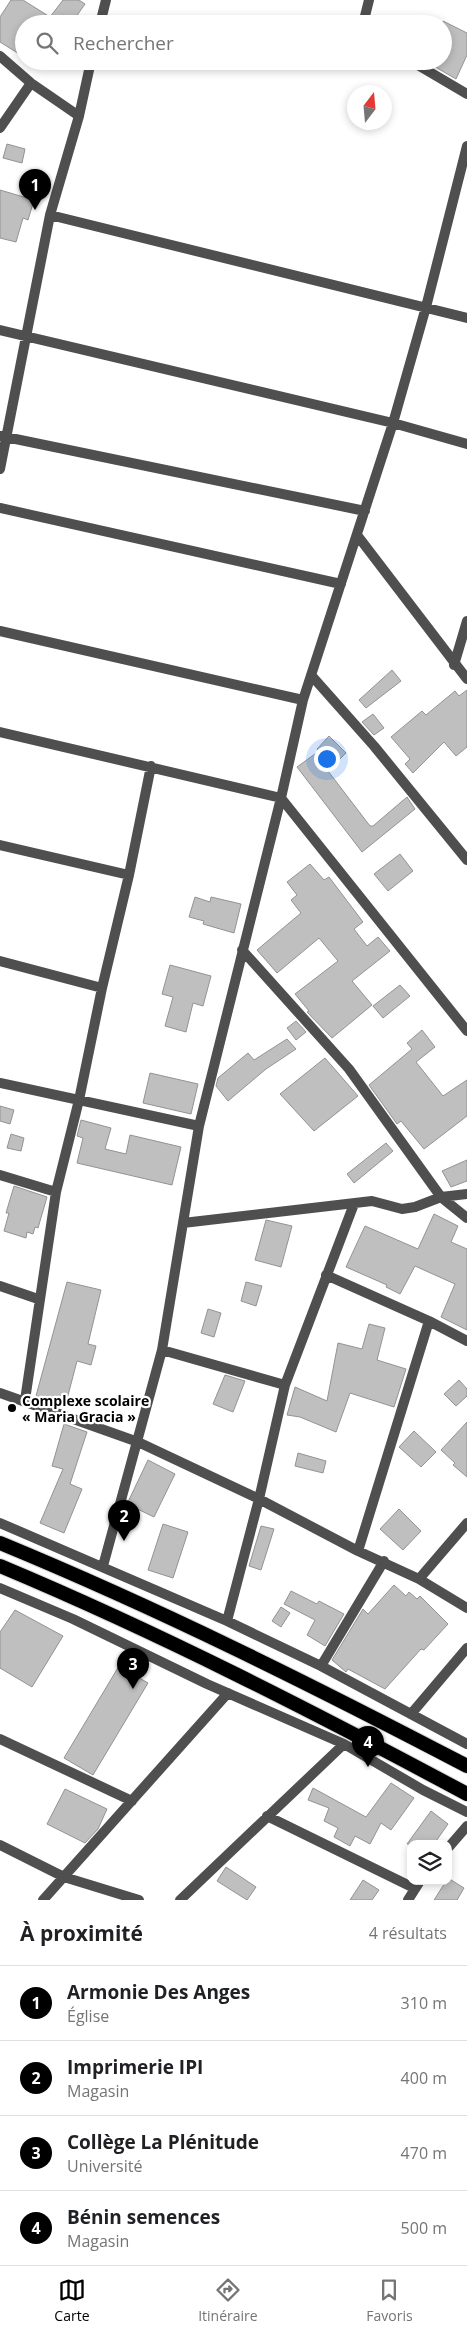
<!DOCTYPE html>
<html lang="fr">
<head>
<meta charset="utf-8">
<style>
  body { margin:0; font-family:"Open Sans",sans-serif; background:#f2f2f2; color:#202124 }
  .controls { position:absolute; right:15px; bottom:15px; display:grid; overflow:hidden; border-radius:10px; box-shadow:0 2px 8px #0003 }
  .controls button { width:45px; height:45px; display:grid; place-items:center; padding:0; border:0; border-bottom:1px solid #e0e0e0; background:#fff; color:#202124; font:25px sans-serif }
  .compass { position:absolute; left:347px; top:85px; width:45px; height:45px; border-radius:50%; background:#fff; box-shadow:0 2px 8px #0003; rotate:16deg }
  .you { position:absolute; left:326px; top:758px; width:18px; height:18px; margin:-12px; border:4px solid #fff; border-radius:50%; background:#1a73e8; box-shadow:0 0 0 8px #1a73e833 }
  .badge { display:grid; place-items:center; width:32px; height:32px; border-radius:50%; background:#000; color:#fff; font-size:16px; font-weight:700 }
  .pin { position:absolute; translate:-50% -41px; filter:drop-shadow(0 1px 2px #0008) }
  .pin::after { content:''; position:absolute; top:26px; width:18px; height:15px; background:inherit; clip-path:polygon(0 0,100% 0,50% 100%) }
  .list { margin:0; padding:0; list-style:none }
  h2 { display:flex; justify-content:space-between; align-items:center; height:65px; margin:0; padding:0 20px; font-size:21px }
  h2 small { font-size:16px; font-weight:400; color:#757577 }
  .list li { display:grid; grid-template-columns:32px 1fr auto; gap:15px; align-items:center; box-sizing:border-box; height:75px; padding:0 20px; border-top:1px solid #e0e0e0 }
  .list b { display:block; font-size:19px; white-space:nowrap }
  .list p { margin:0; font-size:16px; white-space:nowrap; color:#757577 }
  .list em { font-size:16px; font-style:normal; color:#757577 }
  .icon { flex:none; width:28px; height:28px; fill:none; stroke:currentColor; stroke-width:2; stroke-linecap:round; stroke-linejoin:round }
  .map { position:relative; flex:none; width:467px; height:1900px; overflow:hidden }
  .search { position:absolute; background:#fff; box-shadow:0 2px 8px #0003; left:15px; right:15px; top:15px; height:55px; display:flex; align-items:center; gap:12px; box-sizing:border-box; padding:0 18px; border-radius:28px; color:#757577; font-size:19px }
  .sheet { height:365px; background:#fff }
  nav { display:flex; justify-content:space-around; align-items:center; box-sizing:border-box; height:70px; border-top:1px solid #e0e0e0; background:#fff; font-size:14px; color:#757577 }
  nav a { display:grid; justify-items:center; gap:2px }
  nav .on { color:#000 }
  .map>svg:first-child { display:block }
</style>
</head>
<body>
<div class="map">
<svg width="467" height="1900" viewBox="0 0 467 1900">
  <rect width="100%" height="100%" fill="#fff"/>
  <path fill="#bfbfbf" stroke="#939393" d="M11 0H23L50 17 63 0H79L85 4 71 24H24V57L0 42V17Z
    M443 21 467 33V55L456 79 425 61H443Z
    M7 144 25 149 22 163 3 158Z
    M0 190 34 200 28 220 23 218 16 242 0 238Z
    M392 670 401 681 366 708 359 700Z
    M467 690V747L456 756 444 742 413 773 405 764 410 759 391 737 422 711 426 715 455 691 459 696Z
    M373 714 384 728 374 735 362 722Z
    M329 736 346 753 328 771 370 826H373L407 797 415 809 362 852 297 767 319 751 317 749Z
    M400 854 413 871 388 891 374 874Z
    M310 864 324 880 329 877 363 922 354 929 367 946 378 937 390 951 352 981 372 1005 332 1038 307 1012 309 1011 295 994 338 961 319 938 277 973 257 950 301 913 291 900 297 895 287 882Z
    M195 897 210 902 211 897 241 904 234 933 203 924 204 921 189 917Z
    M170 965 211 976 203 1006 193 1003 186 1032 165 1026 173 997 162 994Z
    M400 985 410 996 383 1018 373 1006Z
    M296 1021 306 1032 296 1040 287 1028Z
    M422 1030 435 1047 416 1062 443 1096 467 1080V1116L424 1149 401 1121 397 1124 369 1085 412 1049 407 1043Z
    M287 1039 296 1049 266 1069 228 1101 216 1086 218 1078 248 1053 254 1060Z
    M325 1058 358 1096 314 1131 280 1094Z
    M150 1073 198 1084 191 1114 143 1103Z
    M0 1106 14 1110 10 1124 0 1121Z
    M81 1120 111 1128 105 1149 126 1154 130 1135 181 1147 172 1185 77 1163 83 1138 77 1136Z
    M11 1134 24 1138 21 1151 7 1148Z
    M386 1143 393 1151 354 1183 347 1174Z
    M467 1160V1181L451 1187 442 1171Z
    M14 1186 47 1197 38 1228 35 1227 33 1234 27 1232 26 1238 4 1231 9 1213H6Z
    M434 1214 458 1226 451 1242 467 1249V1330L441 1317 455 1284 415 1266 400 1294 386 1287 387 1285 346 1267 365 1226 418 1249Z
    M266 1220 292 1226 281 1267 255 1260Z
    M67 1282 101 1290 88 1344 96 1346 91 1365 77 1361 66 1403 36 1396Z
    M246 1282 262 1286 256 1306 241 1301Z
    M208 1309 221 1313 214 1337 201 1333Z
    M369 1324 385 1328 377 1360 406 1369 394 1407 350 1393 336 1432 300 1417 287 1415 295 1387 327 1401 338 1343 362 1349Z
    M225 1375 245 1381 233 1412 213 1404Z
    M459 1380 467 1389V1396L456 1406 444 1394Z
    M467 1422V1477L453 1465 455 1463 441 1450Z
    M64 1424 87 1432 70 1484 82 1489 64 1533 40 1523 63 1469 52 1466Z
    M414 1431 436 1452 421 1467 399 1447Z
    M298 1453 326 1461 323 1473 295 1466Z
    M148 1460 175 1474 154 1517 127 1504Z
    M399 1509 421 1531 403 1550 380 1529Z
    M163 1524 188 1532 173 1578 148 1570Z
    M261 1526 274 1529 261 1570 249 1566Z
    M394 1585 406 1596 409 1592 417 1599 420 1596 448 1624 424 1650 421 1649 385 1689 348 1669 346 1672 332 1660 363 1609 368 1614Z
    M291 1591 317 1604 319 1601 344 1614 325 1646 307 1635 315 1620 284 1604Z
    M281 1607 290 1613 281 1627 272 1621Z
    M15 1610 63 1636 32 1687 0 1668V1632Z
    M119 1666 148 1683 93 1775 64 1758Z
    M391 1783 414 1798 391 1830 381 1823 370 1844 355 1836 350 1846 334 1837 338 1828 324 1821 329 1808 308 1800 313 1788 366 1817Z
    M65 1789 107 1809 98 1829 85 1843 47 1824Z
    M431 1811 448 1824 434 1844H407Z
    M226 1867 256 1887 247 1900 217 1881Z
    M448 1878 464 1888 457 1900H434Z
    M363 1880 379 1890 372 1900H350Z"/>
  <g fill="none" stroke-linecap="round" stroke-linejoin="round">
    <defs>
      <path id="trunk" d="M0 1543C160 1609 314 1686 467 1766
        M0 1566C160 1633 314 1712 467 1794"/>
    </defs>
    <use href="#trunk" stroke="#dbdbdb" stroke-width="16"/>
    <path stroke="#4f4f4f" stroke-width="10" d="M100 24 106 0
      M363 24 369 0
      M0 56 31 83 79 116
      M411 61 467 94
      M0 128 31 83
      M50 215 467 318
      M0 330 393 423 467 444
      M1 436 365 511
      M0 469 50 215 79 116 91 61
      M0 508 341 584
      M357 535 467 679
      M0 631 303 700
      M454 665 467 621
      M311 675 374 746 467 860
      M0 732 281 798 467 1031
      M0 845 129 875
      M242 950 349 1069 441 1197 467 1218
      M0 961 102 988
      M0 1083 199 1126
      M0 1175 56 1192
      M183 1223 372 1201 402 1209 415 1207 441 1197 467 1194
      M326 1275 429 1321 467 1341
      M0 1286 38 1299
      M162 1350 285 1385
      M0 1393 138 1442 259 1499 358 1551 419 1579 467 1608
      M25 1400 56 1192 79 1100 102 988 129 875 151 766
      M0 1523 227 1621 321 1666 467 1744
      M358 1551 429 1321
      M103 1566 162 1350 199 1126 281 798 303 700 393 423 426 307 467 146
      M419 1579 467 1523
      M0 1588 73 1619 207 1684 344 1744 423 1790 467 1812
      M227 1621 259 1499 285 1385 354 1204
      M321 1666 384 1561
      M411 1714 467 1648
      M0 1739 132 1801
      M267 1816 414 1888
      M0 1845 64 1877 139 1900
      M448 1848 467 1826
      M43 1900 228 1693
      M180 1900 344 1744
      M408 1900 420 1881"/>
    <use href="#trunk" stroke="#000" stroke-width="14"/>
  </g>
  <circle fill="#000" stroke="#fff" stroke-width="2" cx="12" cy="1408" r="5"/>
  <g text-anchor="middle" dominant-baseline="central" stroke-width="4.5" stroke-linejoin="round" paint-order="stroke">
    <g font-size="14" font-weight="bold" fill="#000" stroke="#fff" text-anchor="start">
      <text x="22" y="1400">Complexe scolaire<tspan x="22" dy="16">« Maria Gracia »</tspan></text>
    </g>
  </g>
</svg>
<div class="controls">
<button><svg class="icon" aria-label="layers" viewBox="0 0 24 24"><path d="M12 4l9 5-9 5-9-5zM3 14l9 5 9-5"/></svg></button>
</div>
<svg class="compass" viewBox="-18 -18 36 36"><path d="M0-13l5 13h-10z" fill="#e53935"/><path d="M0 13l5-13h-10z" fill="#757577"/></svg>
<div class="you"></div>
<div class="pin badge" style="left:35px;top:210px">1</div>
<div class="pin badge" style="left:124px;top:1541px">2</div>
<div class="pin badge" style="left:133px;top:1689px">3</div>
<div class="pin badge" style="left:368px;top:1767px">4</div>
<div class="search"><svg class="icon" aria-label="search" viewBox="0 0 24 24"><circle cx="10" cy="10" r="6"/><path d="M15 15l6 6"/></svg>Rechercher</div>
</div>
<section class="sheet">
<h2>À proximité<small>4 résultats</small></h2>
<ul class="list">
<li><span class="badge">1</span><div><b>Armonie Des Anges</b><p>Église</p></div><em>310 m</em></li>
<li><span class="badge">2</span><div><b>Imprimerie IPI</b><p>Magasin</p></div><em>400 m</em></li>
<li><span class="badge">3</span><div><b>Collège La Plénitude</b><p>Université</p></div><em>470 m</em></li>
<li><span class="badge">4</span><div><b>Bénin semences</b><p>Magasin</p></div><em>500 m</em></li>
</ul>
</section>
<nav>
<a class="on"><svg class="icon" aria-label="map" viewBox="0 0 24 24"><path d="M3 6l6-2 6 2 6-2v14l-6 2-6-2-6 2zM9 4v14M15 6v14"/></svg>Carte</a>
<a><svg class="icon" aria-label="directions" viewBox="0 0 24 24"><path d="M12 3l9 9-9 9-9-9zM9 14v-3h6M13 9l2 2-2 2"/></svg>Itinéraire</a>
<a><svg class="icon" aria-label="saved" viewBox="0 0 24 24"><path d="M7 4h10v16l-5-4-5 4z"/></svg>Favoris</a>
</nav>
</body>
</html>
